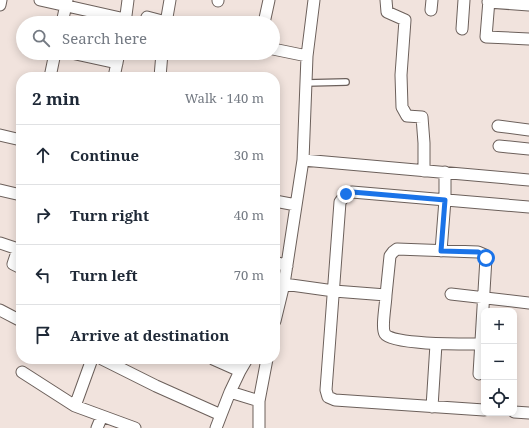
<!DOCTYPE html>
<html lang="en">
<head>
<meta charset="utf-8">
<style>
  body { margin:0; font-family:"Noto Serif",serif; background:#f6f6f7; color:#1f2937 }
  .controls { position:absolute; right:12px; bottom:12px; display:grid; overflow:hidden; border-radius:8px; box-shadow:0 2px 10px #0003 }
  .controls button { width:36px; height:36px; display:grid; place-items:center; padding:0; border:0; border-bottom:1px solid #e0e1e3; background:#fff; color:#1f2937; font:20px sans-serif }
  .stop { position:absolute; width:12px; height:12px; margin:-9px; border:3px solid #1a73e8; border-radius:50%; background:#fff }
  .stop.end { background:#1a73e8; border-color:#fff; box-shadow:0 1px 4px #0008 }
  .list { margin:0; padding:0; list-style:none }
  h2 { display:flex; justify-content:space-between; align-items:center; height:52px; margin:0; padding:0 16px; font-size:17px }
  h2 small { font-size:13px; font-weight:400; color:#747a83 }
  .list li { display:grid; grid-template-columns:26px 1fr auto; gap:12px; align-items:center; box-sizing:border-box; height:60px; padding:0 16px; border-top:1px solid #e0e1e3 }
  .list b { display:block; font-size:15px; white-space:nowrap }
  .list em { font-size:13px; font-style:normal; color:#747a83 }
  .icon { flex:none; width:22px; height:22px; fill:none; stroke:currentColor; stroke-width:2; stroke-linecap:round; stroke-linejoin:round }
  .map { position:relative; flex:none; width:529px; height:428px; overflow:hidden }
  .search { position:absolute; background:#fff; box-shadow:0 2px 10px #0003; left:16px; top:16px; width:264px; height:44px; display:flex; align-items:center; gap:10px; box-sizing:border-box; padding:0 14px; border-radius:22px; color:#747a83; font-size:15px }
  .panel { position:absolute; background:#fff; box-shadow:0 2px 10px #0003; left:16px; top:72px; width:264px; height:292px; border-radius:16px }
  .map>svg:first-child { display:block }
</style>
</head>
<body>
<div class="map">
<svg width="529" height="428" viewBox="0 0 529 428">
  <rect width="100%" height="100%" fill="#f1e3dd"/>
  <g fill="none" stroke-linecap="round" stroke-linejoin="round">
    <defs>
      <path id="service" d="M306 83 346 82"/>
      <path id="minor" d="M40 0 125 19
        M386 0 387 12 405 20 401 75 402 107 407 116 422 117 424 143V171
        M489 0 486 37 529 39
        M218 1V0
        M488 2 529 5
        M0 5 1 0
        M431 10 432 0
        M147 17 166 22
        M62 23 67 0
        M125 23 128 0
        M166 23 170 0
        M264 23 269 0
        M462 29 464 0
        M273 49 307 56
        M71 53 117 63
        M50 77 55 53
        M114 77 119 53
        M160 77 162 53
        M498 126 529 130
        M0 135 21 140
        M499 146 529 149
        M303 160 529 180
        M0 190 21 195
        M275 201 296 205
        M0 243 18 249 13 264 21 268
        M441 251 445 200V172
        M275 262 287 266
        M284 284 334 291 386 295C386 303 381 328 385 334 392 345 466 344 481 344
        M451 294 529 303
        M386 295 390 256 393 252 397 249 478 252 485 255 486 258 479 374
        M0 310 21 321
        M275 321 284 284 303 160 307 56 314 0
        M102 359 156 386 221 415 230 392 259 401
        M213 359 240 371
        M22 372 75 406 135 428
        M230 392 240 371 247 359
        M75 406 92 359
        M432 407 436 344
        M484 410 335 400 328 397 326 390 340 202 346 194 352 192 529 207
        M514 412 529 413
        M97 428 102 416
        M216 428 221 415
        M259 428V401L267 359"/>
    </defs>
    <use href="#service" stroke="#6c605b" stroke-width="8"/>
    <use href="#minor" stroke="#6c605b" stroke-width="13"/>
    <use href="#service" stroke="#fff" stroke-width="5.5"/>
    <use href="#minor" stroke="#fff" stroke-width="11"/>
  </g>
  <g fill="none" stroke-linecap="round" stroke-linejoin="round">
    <path stroke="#1a73e8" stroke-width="5" d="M346 194 352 192 445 200 441 251 478 252 484 255 486 258"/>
  </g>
</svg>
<div class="controls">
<button>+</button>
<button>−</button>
<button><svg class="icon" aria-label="locate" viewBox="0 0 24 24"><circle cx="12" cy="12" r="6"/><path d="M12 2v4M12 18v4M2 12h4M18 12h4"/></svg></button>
</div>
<div class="stop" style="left:486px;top:258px"></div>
<div class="stop end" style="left:346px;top:194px"></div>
<div class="search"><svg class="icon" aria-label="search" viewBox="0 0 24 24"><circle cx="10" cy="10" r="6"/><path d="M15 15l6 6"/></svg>Search here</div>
<section class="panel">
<h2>2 min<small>Walk · 140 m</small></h2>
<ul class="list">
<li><svg class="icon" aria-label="ahead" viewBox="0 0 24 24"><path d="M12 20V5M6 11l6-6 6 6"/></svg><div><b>Continue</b></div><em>30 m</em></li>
<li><svg class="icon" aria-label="right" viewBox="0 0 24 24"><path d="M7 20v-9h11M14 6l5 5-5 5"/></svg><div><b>Turn right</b></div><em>40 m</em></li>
<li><svg class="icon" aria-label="left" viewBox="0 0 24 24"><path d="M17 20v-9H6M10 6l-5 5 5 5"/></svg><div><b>Turn left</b></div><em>70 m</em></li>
<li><svg class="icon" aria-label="arrive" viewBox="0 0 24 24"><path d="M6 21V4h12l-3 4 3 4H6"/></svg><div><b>Arrive at destination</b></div></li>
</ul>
</section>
</div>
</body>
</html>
